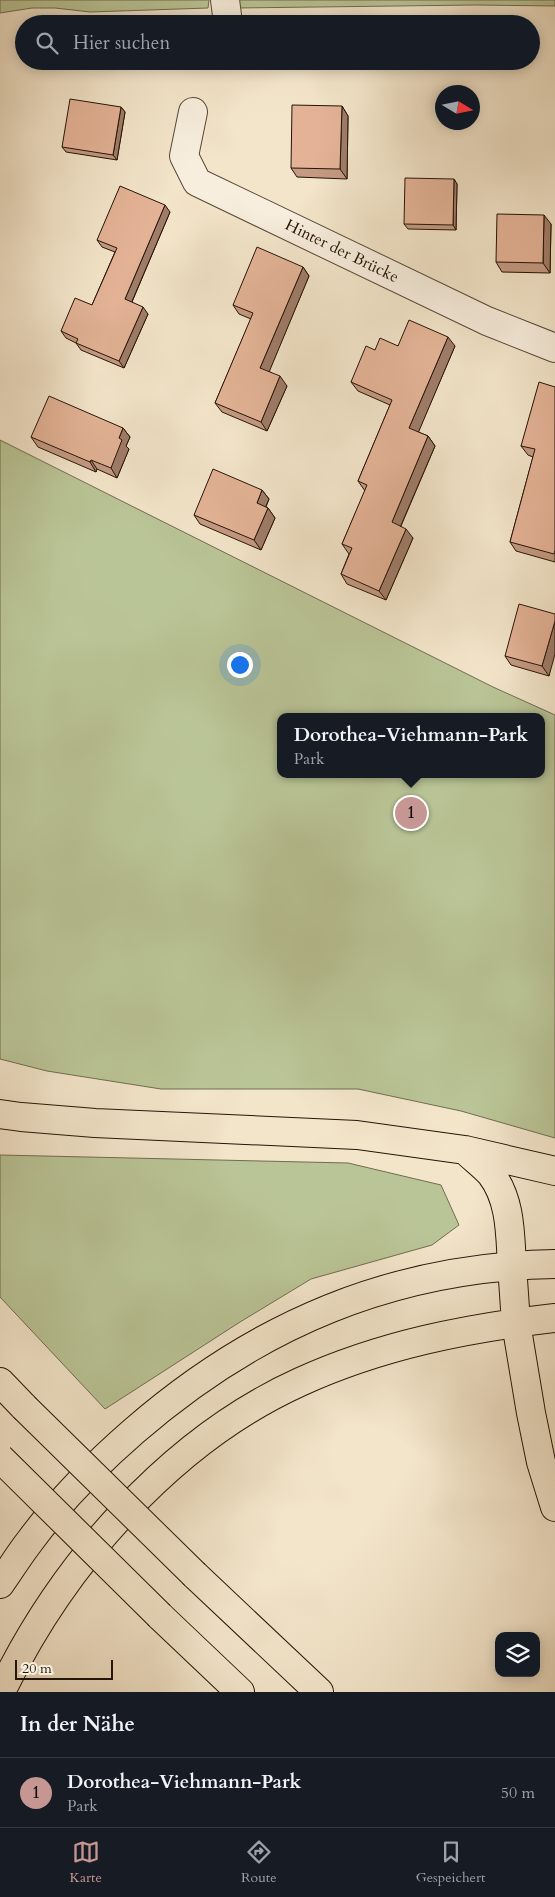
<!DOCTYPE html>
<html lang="de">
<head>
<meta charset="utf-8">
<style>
  body { margin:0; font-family:Cardo,serif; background:#20242c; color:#f1f3f6 }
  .controls { position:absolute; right:15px; bottom:15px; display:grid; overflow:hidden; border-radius:10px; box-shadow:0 2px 12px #0003 }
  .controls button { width:45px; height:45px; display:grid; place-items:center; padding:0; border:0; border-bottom:1px solid #363941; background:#171b24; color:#f1f3f6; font:25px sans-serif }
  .compass { position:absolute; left:435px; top:85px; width:45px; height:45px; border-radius:50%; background:#171b24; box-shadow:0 2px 12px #0003; rotate:100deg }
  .scale { position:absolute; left:15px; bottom:12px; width:98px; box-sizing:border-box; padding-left:5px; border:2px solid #251408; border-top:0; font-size:14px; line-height:18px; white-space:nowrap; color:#251408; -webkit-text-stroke:4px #f7eedd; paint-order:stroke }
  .you { position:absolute; left:239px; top:664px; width:18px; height:18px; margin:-12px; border:4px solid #fff; border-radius:50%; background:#1a73e8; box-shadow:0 0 0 8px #1a73e833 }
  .badge { display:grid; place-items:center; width:32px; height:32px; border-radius:50%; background:#c59692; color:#111; font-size:16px; font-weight:700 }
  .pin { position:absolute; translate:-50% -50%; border:2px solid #fff; box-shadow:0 1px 5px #0006 }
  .popup { position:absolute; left:277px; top:713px; width:268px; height:65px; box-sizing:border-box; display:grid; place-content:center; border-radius:10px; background:#171b24; filter:drop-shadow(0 1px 4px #0005); font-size:16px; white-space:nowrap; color:#9ea1a6 }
  .popup b { font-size:19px; color:#f1f3f6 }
  .popup::after { content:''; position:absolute; left:50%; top:100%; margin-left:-10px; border:10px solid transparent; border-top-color:#171b24 }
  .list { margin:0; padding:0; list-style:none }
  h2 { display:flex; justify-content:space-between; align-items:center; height:65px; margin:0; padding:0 20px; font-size:21px }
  h2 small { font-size:16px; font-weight:400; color:#9ea1a6 }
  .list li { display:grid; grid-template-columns:32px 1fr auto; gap:15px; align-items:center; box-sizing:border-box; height:70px; padding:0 20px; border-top:1px solid #363941 }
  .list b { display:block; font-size:19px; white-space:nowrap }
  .list p { margin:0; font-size:16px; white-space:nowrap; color:#9ea1a6 }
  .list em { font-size:16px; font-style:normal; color:#9ea1a6 }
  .icon { flex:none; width:28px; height:28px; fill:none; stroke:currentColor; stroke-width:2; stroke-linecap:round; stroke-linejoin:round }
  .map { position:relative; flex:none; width:555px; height:1692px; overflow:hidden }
  .search { position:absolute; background:#171b24; box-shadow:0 2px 12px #0003; left:15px; right:15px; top:15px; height:55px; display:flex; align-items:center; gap:12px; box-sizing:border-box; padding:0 18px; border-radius:28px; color:#9ea1a6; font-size:19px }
  .sheet { height:135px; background:#171b24 }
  nav { display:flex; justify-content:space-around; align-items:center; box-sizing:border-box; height:70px; border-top:1px solid #363941; background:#171b24; font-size:14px; color:#9ea1a6 }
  nav a { display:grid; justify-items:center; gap:2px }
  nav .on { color:#c59692 }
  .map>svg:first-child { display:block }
</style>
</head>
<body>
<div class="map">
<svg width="555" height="1692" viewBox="0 0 555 1692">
  <rect width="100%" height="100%" fill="#f3e5ca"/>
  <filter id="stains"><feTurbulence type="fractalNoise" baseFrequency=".004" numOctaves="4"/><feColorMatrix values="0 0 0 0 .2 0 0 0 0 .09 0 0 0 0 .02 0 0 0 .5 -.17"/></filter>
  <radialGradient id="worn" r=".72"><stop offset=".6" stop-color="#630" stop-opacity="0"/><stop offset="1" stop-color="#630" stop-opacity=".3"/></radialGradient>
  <path fill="#bac597" stroke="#706c50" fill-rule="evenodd" d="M0 0H209L208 8 90 12 55 8H32L0 13Z
    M236 0H555V6L475 5 237 8Z
    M0 440 493 687 555 715V1138L461 1111 358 1089H161L47 1071 0 1059ZM281 717H541V774H281Z
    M0 1155 348 1163 441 1185 459 1225 432 1245 311 1279 240 1322 105 1409 0 1297Z"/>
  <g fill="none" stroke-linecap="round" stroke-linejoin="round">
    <defs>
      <path id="minor" d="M225 0 228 23
        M193 112 184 156 197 182 487 321 555 348"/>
      <path id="major" d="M512 1265 516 1323
        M0 1584C10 1570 19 1555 30 1541 60 1500 96 1464 134 1431 256 1325 392 1267 555 1264
        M1 1692C62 1565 170 1441 300 1382 381 1345 467 1328 555 1318"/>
      <path id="highway" d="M0 1114 21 1117 95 1123 357 1135 465 1150 555 1171
        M465 1150C473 1158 483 1165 491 1174 511 1200 510 1234 512 1265
        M516 1323 531 1413 541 1462 555 1507
        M0 1382 24 1407
        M195 1575 319 1692
        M160 1616 240 1692"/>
    </defs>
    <use href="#minor" stroke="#584838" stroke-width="30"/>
    <use href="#major" stroke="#251408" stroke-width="30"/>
    <use href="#highway" stroke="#251408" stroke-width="30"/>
    <use href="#minor" stroke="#f7eedd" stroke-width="28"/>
    <use href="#major" stroke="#f3e5ca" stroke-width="28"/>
    <use href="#highway" stroke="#f3e5ca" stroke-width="28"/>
    <defs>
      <path id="highway-bridge" d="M24 1407 195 1575
        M0 1458 160 1616"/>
    </defs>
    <use href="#highway-bridge" stroke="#251408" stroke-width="30" stroke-linecap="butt"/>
    <use href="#highway-bridge" stroke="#f3e5ca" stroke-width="28"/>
  </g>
  <path fill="#c49a82" stroke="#251408" d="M342 106 348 116 347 179 297 177 291 168Z
    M121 107 125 112 117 160 66 152 62 147Z
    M454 179 457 184 456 230 408 229 404 224Z
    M170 212 132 302 148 314 124 368 81 350 76 343 66 338 61 331 92 305 115 252 102 247 97 240Z
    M551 224 550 273 502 272 496 262Z
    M303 267 309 276 269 371 287 386 267 431 222 412 215 403 251 319 239 314 233 305Z
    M398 346H455L418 432 428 436 435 446 401 526 413 538 386 600 347 584 341 574 349 554 342 544 365 491 358 481 390 405 358 391 351 382 375 350Z
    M555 387V562L516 551 510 542 533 457 528 455 521 446Z
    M123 428 130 437 126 446 129 449 117 478 97 469 96 472 38 447 31 437Z
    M262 490 269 499 266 507 268 508 275 518 261 550 200 524 194 515Z
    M555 614 549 676 511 665 505 656Z"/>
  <path fill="#a07d6a" stroke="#251408" d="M342 106 348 116 347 179 340 169Z
    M121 107 125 112 117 160 113 155Z
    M454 179 457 184 456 230 453 225Z
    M165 205 170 212 130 306 125 299Z
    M544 215 551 224 550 273 543 263Z
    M303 267 309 276 267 377 260 368Z
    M143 307 148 314 124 368 119 361Z
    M448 337 455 346 416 438 409 428Z
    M280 376 287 386 267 431 261 422Z
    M123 428 130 437 126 446 129 449 117 478 111 468 119 438Z
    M428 436 435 446 398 532 392 522Z
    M91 460 97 469 96 472 90 462Z
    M262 490 269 499 263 513 257 503Z
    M268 508 275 518 261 550 254 540Z
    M406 529 413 538 386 600 379 591Z
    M555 621V654L549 676 542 666Z"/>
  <path fill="#e4b397" stroke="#251408" d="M70 99 121 107 113 155 62 147Z
    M292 105 342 106 340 169 291 168Z
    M405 178 454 179 453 225 404 224Z
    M120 186 165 205 125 299 143 307 119 361 76 343 78 339 61 331 75 298 92 305 117 248 97 240Z
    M497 214 544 215 543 263 496 262Z
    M257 247 303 267 260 368 280 376 261 422 215 403 253 313 233 305Z
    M409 320 448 337 409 428 428 436 392 522 406 529 379 591 341 574 352 548 342 544 367 485 358 481 392 400 351 382 366 346 375 350 380 338 398 346Z
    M539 382 555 387V550L554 554 510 542 535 449 521 446Z
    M49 396 123 428 119 438 122 440 111 468 91 460 90 462 31 437Z
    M213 469 262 490 257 503 268 508 254 540 194 515Z
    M519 604 555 614V621L542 666 505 656Z"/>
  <g text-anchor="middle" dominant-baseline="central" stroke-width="4" stroke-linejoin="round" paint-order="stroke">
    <g font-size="16" fill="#251408" stroke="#f7eedd">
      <text transform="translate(342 251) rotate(26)">Hinter der Brücke</text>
    </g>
  </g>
  <rect width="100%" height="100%" filter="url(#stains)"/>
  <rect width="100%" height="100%" fill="url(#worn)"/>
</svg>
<div class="controls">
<button><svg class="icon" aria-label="layers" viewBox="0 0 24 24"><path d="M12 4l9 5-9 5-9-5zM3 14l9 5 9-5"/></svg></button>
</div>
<svg class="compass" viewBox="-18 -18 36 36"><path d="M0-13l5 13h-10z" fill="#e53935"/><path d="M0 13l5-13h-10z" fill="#9ea1a6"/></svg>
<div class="scale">20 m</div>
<div class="you"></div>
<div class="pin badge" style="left:411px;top:813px">1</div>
<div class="popup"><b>Dorothea-Viehmann-Park</b>Park</div>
<div class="search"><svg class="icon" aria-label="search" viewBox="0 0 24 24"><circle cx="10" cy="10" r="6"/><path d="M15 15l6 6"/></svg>Hier suchen</div>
</div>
<section class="sheet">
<h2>In der Nähe<small></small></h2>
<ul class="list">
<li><span class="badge">1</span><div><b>Dorothea-Viehmann-Park</b><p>Park</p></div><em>50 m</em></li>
</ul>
</section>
<nav>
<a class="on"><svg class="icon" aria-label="map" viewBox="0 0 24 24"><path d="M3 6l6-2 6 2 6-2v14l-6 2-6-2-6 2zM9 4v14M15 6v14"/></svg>Karte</a>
<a><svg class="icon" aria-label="directions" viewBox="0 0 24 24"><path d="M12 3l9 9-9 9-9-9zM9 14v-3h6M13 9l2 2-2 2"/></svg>Route</a>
<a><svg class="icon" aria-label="saved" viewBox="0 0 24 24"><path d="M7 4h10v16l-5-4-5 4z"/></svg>Gespeichert</a>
</nav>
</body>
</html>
